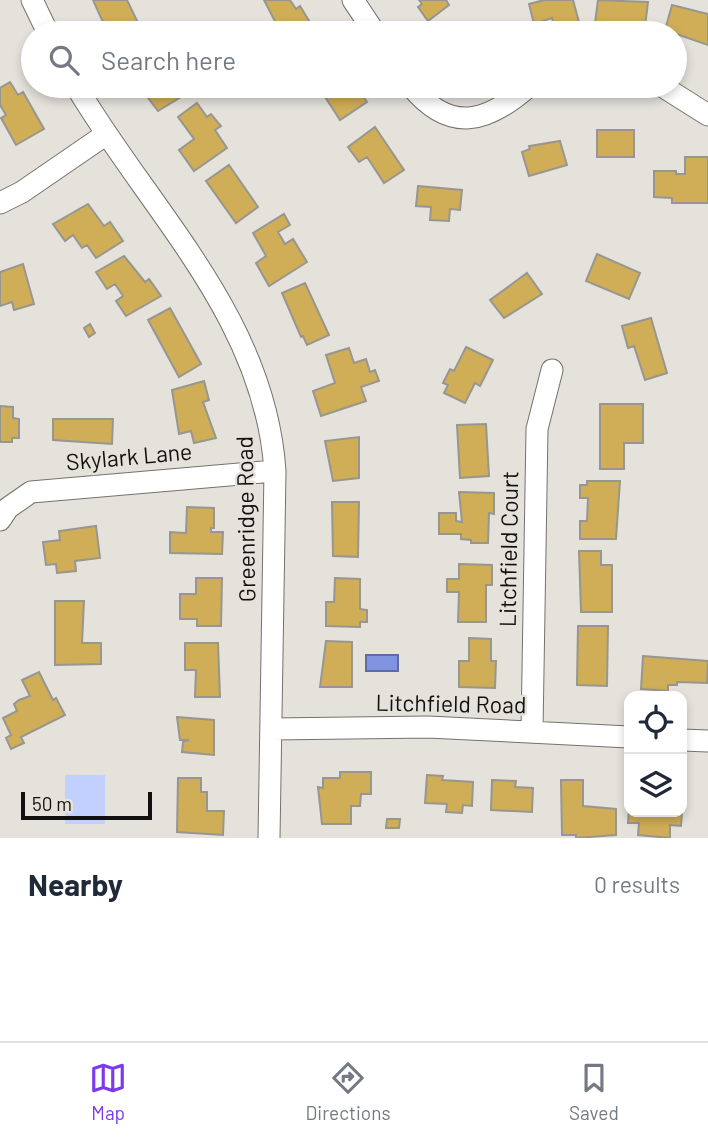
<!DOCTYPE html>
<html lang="en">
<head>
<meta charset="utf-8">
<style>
  body { margin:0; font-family:Barlow,sans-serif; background:#f2f2f3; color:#1f2937 }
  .controls { position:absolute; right:21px; bottom:21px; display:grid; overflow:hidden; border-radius:14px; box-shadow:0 4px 10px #0003 }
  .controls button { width:63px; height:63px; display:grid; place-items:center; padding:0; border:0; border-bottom:2px solid #e0e1e3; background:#fff; color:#1f2937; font:35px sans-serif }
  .scale { position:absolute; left:21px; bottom:18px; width:131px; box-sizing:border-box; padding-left:7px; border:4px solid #11100e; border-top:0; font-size:19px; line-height:24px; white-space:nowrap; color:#11100e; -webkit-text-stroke:5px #e5e2dc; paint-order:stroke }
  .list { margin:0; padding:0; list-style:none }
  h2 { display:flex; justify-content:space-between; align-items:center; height:91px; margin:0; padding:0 28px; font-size:30px }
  h2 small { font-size:23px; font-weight:400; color:#747a83 }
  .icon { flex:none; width:38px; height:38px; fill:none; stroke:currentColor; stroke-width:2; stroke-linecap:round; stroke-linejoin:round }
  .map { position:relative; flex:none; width:708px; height:838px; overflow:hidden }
  .search { position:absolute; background:#fff; box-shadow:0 4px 10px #0003; left:21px; right:21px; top:21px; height:77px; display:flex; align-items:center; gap:18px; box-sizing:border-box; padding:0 24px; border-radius:38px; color:#747a83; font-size:26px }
  .sheet { height:203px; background:#fff }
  nav { display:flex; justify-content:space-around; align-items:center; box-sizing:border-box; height:98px; border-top:2px solid #e0e1e3; background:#fff; font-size:19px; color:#747a83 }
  nav a { display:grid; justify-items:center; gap:4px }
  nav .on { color:#7c3aed }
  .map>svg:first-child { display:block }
</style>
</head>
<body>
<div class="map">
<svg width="708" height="838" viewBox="0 0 708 838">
  <rect width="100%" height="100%" fill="#e5e2dc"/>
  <path fill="#c2d0ff" d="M65 775H105V824H65Z"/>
  <path fill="#8093de" stroke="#5f6ca0" stroke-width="2" d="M366 655H398V671H366Z"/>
  <path fill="#d0ad57" stroke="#989690" stroke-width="2" d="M93 0H127L142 31 112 33 110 29 107 31Z
    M264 0H290L296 9 300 6 314 29 311 33H281Z
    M419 0H446L449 5 428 21 418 7 422 4Z
    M544 0H573L579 22 555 29 552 18 534 24 529 4Z
    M598 0 648 2 645 27 595 23Z
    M672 5 708 14V45L665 30Z
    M10 82 18 95 23 92 44 129 16 145 1 118 6 115 0 105V88Z
    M139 86H174L181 97 158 111Z
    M318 86H356L367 102 340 120Z
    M197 103 207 117 211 114 221 126 215 130 227 148 194 171 179 150 194 139 178 117Z
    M375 127 404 170 384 183 367 157 359 162 348 147Z
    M597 130H634V157H597Z
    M560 141 567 165 529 176 522 152 530 149 529 146Z
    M685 157H708V203H672V198L654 197V171H676V174H685Z
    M229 165 258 207 236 223 206 181Z
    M418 186 462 190 460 210 450 209 449 221 430 220 431 207 416 206Z
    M88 204 104 226 110 222 123 241 96 258 87 245 82 248 73 235 65 241 53 224Z
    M284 214 290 225 278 232 285 244 293 239 307 262 269 286 256 263 266 256 253 233Z
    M597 254 640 273 629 299 586 281Z
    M124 256 145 282 149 279 161 296 126 316 116 301 123 296 115 284 107 289 96 272Z
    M23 264 34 304 14 310 12 302 0 306V272Z
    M527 273 542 294 504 318 490 300Z
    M305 283 329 335 307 345 303 336 301 337 282 293Z
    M170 308 201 364 179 377 148 320Z
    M651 318 667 373 645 380 634 346 628 348 622 326Z
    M90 324 95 333 89 337 84 328Z
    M466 347 493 360 480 386 475 383 465 403 444 393 448 385 443 383 450 369 454 371Z
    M349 348 354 363 366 359 370 372 375 370 379 381 361 387 366 401 321 416 313 391 335 383 326 355Z
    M204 381 209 400 203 402 216 438 194 443 191 431 179 434 172 390Z
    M600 404H643V443H624V469H600Z
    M0 406 13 407V418L19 419V438H12V442H0Z
    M53 419H113L112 444 53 440Z
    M486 424 489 476 460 478 457 425Z
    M359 437V478L333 481 325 441Z
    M587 481H620L616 539H580V521H587L588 498H580V485H587Z
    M459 492 494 493V514L489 513 488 543H471V540L461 539V534H439V513H456V521L462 522Z
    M332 502H359L358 557 333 556Z
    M187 507 214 508V528H211V532H223L222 554 170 553V532L186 533Z
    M96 526 100 558 75 561 76 571 57 573 56 564 46 565 43 542 60 540 59 531Z
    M579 551H601V565H612V612H581Z
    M459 564 492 565V585H486V622H458L459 592H447V579H459Z
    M196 578H222L221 626H197V619H180V594H196Z
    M335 578 360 579V609L367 610V622H360V627L326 626V602H334Z
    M55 601H84L82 643H101V664L55 665Z
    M578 626H608L607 686 577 685Z
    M469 638 491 639V661H496L495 688 459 687V661H469Z
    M326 641 352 642V687H320Z
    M185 643H218L220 697H195L196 670H185Z
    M643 656 708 661 707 683 677 682V685H668V691L641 689Z
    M39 672 53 700 56 698 65 715 21 737 24 743 11 749 6 738 11 735 3 718 17 711 14 704 19 700 30 696 22 680Z
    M177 717 214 720V755L182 752 183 742 189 740H180Z
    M340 772H371V794H361L360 806H351V824H322L318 787 323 788V778H340Z
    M427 775 443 776 442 780 473 782 472 806 463 805 462 813 446 812 447 804 425 803Z
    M178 778H201V792H207V811H224L223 835 177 832Z
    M492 780 516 781 515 787 533 788 532 812 491 810Z
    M561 780H583V806L616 809V835L576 838V835H562Z
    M629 807V812H682L681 826 670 825V838L638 835 639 823H628Z
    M387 819H400L399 828H386Z"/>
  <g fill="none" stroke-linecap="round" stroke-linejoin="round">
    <defs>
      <path id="street" d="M32 0 48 33
        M353 0 375 33
        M76 86C150 211 265 318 275 471L269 838
        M411 86C450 134 487 123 529 86
        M662 86 708 115
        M0 203 22 192 105 135
        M0 520 8 508 31 492 275 471
        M272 729 428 727 629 737
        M532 731 537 429 552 370
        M682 740 708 741"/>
    </defs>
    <use href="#street" stroke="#74726d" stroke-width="23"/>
    <use href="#street" stroke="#fff" stroke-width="21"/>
  </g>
  <g text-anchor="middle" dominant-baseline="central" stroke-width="5" stroke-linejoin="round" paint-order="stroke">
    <g font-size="23" fill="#11100e" stroke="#e5e2dc">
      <text transform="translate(129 456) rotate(-5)">Skylark Lane</text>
      <text transform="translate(245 519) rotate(-91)">Greenridge Road</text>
      <text transform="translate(508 549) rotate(-89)">Litchfield Court</text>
      <text transform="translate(451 703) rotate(1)">Litchfield Road</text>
    </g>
  </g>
</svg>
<div class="controls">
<button><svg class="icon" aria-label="locate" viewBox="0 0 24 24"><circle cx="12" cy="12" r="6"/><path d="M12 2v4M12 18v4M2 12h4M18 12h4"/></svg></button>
<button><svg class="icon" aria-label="layers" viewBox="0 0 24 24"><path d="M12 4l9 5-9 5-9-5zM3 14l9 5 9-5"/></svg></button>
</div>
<div class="scale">50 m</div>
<div class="search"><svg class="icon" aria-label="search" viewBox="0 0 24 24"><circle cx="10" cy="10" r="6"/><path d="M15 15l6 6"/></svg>Search here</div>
</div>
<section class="sheet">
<h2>Nearby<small>0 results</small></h2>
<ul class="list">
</ul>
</section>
<nav>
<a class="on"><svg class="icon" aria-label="map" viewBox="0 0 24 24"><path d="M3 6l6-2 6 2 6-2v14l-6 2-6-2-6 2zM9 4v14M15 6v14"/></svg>Map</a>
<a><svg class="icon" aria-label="directions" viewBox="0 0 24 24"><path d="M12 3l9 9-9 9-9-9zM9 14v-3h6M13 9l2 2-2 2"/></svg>Directions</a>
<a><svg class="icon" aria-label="saved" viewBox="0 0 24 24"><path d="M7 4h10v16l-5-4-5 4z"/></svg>Saved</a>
</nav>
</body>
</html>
